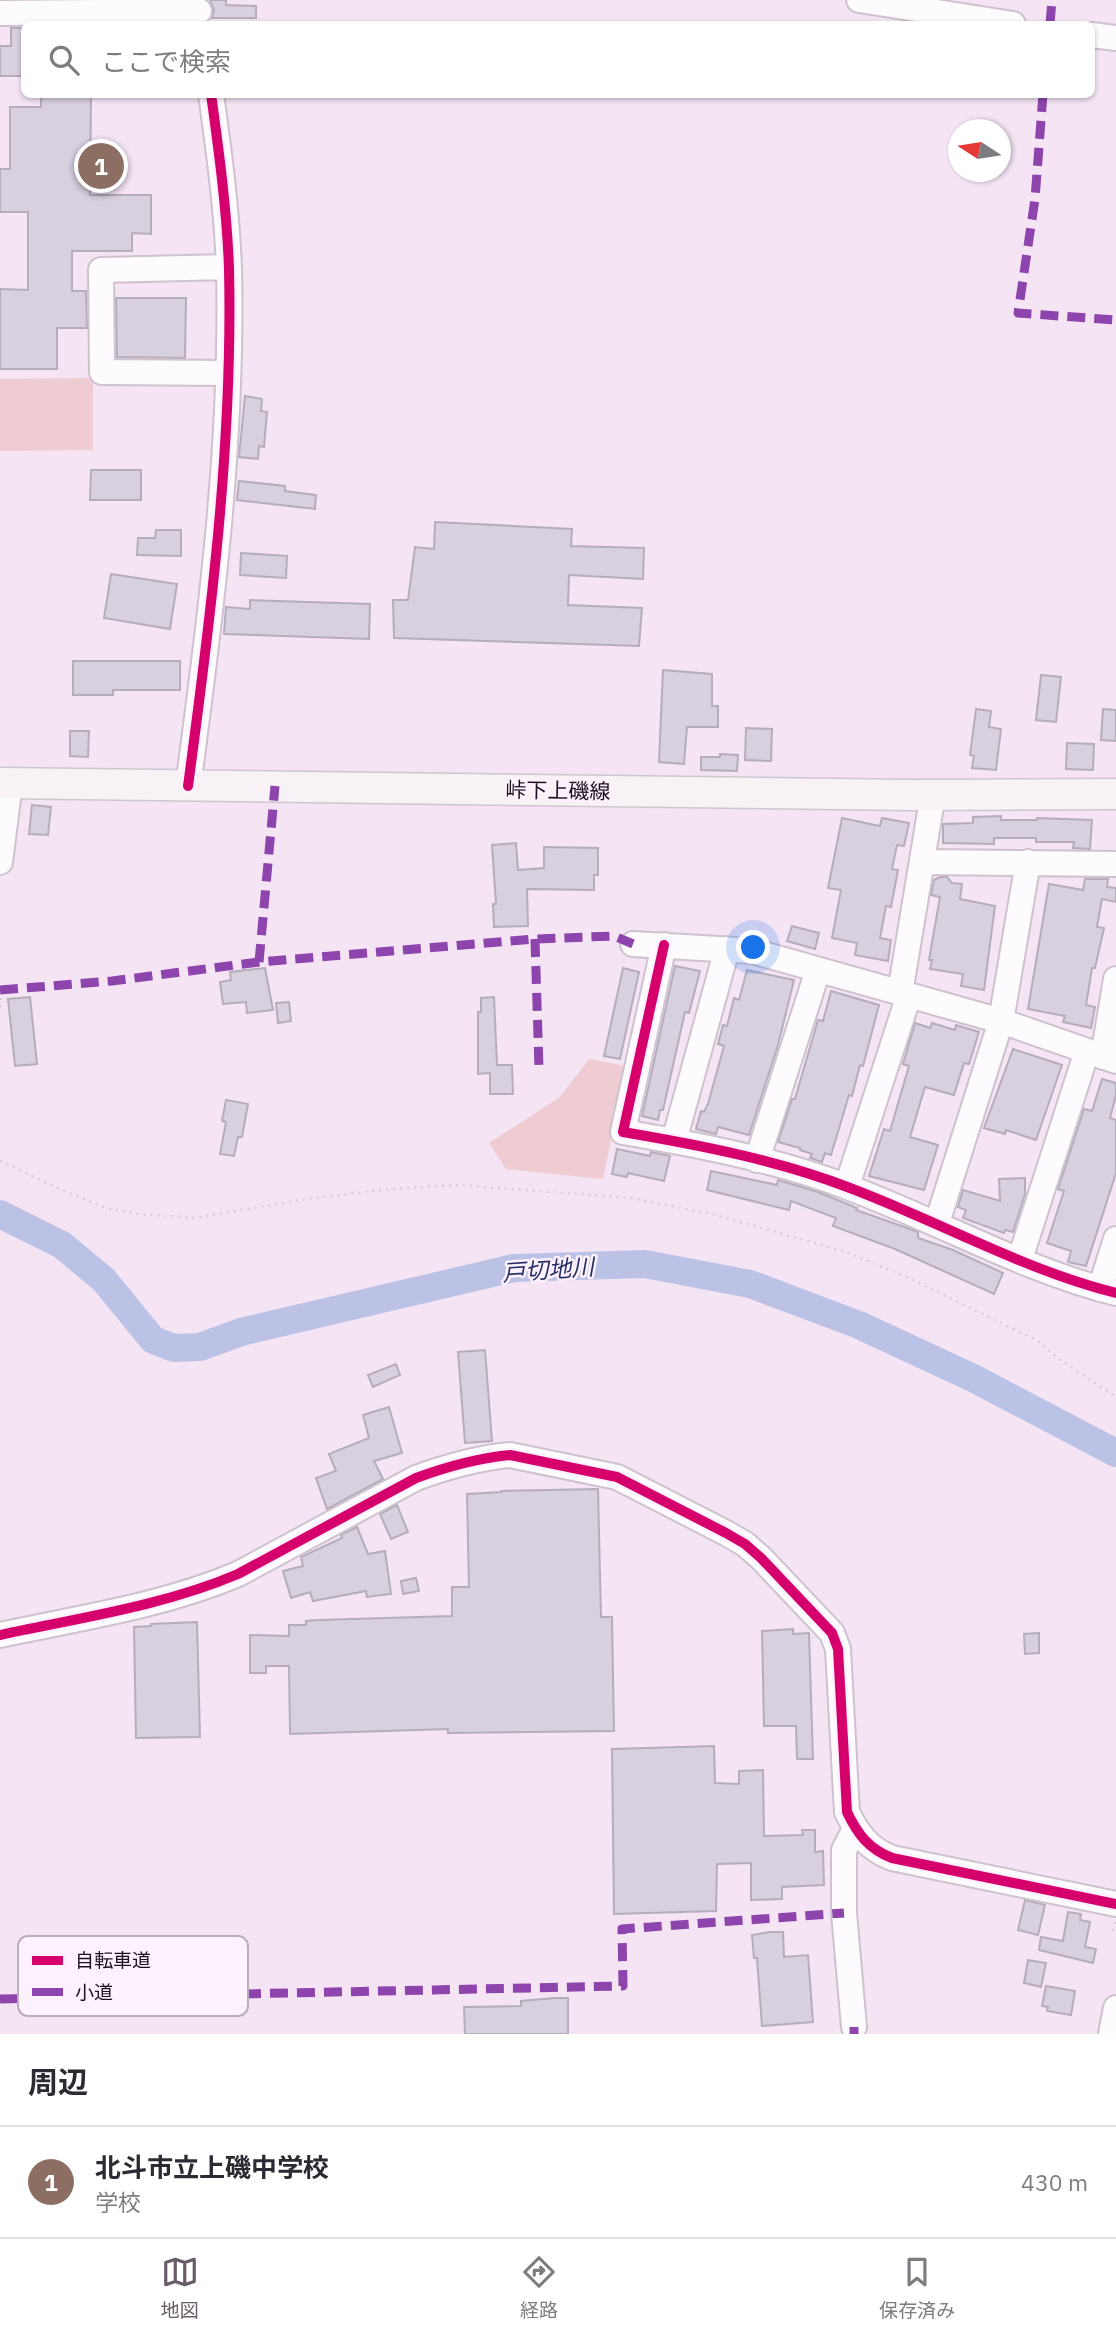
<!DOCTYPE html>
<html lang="ja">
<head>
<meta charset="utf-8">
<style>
  body { margin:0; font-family:"IBM Plex Sans","Noto Sans JP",sans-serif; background:#f2f2f3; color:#2b2b33 }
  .compass { position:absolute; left:948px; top:119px; width:63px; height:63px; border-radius:50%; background:#fff; box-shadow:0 2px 5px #0004; rotate:282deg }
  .you { position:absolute; left:754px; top:948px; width:24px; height:24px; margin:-18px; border:5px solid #fff; border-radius:50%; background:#1a73e8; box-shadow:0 0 0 10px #1a73e833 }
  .badge { display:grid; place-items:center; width:46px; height:46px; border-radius:50%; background:#685c68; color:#fff; font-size:23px; font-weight:700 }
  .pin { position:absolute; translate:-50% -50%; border:4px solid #fff; box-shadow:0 2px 7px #0006 }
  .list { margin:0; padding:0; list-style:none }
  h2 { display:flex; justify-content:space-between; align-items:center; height:91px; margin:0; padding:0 28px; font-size:30px }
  h2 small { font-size:23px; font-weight:400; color:#7c7c81 }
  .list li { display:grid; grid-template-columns:46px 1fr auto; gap:21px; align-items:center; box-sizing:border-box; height:112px; padding:0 28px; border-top:2px solid #e1e1e2 }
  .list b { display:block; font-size:26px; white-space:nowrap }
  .list p { margin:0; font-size:23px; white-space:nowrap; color:#7c7c81 }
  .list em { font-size:23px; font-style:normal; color:#7c7c81 }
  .icon { flex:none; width:38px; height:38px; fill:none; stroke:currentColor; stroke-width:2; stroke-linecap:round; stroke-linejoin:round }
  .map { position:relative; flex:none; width:1116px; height:2034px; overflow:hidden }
  .search { position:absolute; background:#fff; box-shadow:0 2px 5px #0004; left:21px; right:21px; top:21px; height:77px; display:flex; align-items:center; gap:18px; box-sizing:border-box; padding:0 24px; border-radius:10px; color:#7c7c81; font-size:26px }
  .sheet { height:203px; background:#fff }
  nav { display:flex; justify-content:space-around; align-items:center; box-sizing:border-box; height:98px; border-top:2px solid #e1e1e2; background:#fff; font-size:19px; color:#7c7c81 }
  nav a { display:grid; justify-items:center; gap:4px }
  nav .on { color:#685c68 }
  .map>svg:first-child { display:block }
</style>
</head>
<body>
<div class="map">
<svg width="1116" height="2034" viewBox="0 0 1116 2034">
  <rect width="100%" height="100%" fill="#f4e4f4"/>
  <path fill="#efccd2" d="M93 378V450L0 451V379Z
    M589 1059 626 1066 603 1179 506 1169 489 1143 560 1097Z"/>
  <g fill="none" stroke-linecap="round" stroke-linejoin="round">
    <path stroke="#bcc2e5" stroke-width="28" d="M0 1214 62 1245 104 1280 153 1340 174 1348 200 1347 241 1332 514 1268 645 1264 750 1284 859 1325 973 1378 1116 1453"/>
  </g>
  <path fill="#d8cfdf" stroke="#b6adbb" stroke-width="2" d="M210 0H226V5L256 6V18H212L214 10Z
    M11 28H24V76H0V46H11Z
    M41 94H91L90 195H151V234L132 233V251H72V291H86L87 328H57V369H0V289L28 290V212H0V169H10V107H41Z
    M116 298H186L185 358 117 357Z
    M245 396 262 399 261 411 267 412 264 447 259 446 258 459 239 457Z
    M91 470H141V500H90Z
    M239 481 285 486V491L316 495 315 509 237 500Z
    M435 522 572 529 571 546 644 548 643 579 569 575 568 605 642 608 639 646 394 638 393 600H408L415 547 434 549Z
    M156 530H181V556L137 555 138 538H155Z
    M241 553 287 556 286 578 240 575Z
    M111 574 177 584 170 629 104 618Z
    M250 600 370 604 369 639 224 634 226 607 250 609Z
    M73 661H180V690H113V695H73Z
    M663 670 712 674V706H718V727H687L684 764 659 762Z
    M1041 675 1061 677 1056 722 1036 720Z
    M976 709 991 711 989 727 1001 729 996 770 972 768 974 756 970 755Z
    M1103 709 1116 710V741L1101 740Z
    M746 728 772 729 771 761 745 760Z
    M70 731H89L88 757 70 756Z
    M1067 743 1094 744 1093 770 1066 769Z
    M720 754 738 755 737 771 701 770V757H720Z
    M32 805 51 807 48 835 29 834Z
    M1001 816V820H1037V818L1092 820 1090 849 1073 848 1074 842H1036V838H994V844L943 843V824L973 823V817Z
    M842 818 880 826 882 818 909 823 904 846 897 845 892 869 898 870 891 907 886 906 880 938 891 940 888 961 855 955 857 943 832 938 841 890 828 888Z
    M516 843 518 870 544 868V847L598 848V875H594V890L527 889 528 926 494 927 493 904H496L492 845Z
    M940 877H947L952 883 962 884 960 899 995 906 984 990 961 986 963 974 930 969 932 960H929L940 897 931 895 934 880Z
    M1085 879H1108L1107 887 1116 888V902L1102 899 1097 927 1104 928 1095 968H1092L1086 1005 1095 1007 1091 1028 1063 1022 1065 1016 1028 1009 1049 884 1083 890Z
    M792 926 819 933 815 949 787 941Z
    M675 966 700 971 689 1013 685 1012 663 1110H660L658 1120 642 1116Z
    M265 968 273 1010 247 1013 246 1002 223 1004 220 982 231 980 230 972Z
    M623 968 639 972 620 1059 604 1056Z
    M747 970 794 980 778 1045 749 1135 718 1127 716 1134 696 1129 701 1111 704 1112 708 1104 724 1046 718 1044 723 1025 727 1026 734 998 739 1000Z
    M831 991 879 1005 863 1066 860 1065 852 1096 849 1095 831 1155 825 1153 822 1162 810 1158 812 1154 800 1150V1148L778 1142 792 1099H795L818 1020 823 1021Z
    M30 997 37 1064 15 1066 8 999Z
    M494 997 497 1065H512L513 1094H490V1073L478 1074V1012H481V998Z
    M289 1002 291 1021 278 1023 276 1003Z
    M915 1023 930 1028 932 1023 955 1030 956 1025 979 1032 969 1064 964 1063 954 1095 925 1087 910 1137 938 1145 924 1190 869 1176 884 1129 890 1131 909 1066 903 1064Z
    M1013 1049 1062 1065 1036 1140 1006 1130 1005 1134 984 1128Z
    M1102 1079 1116 1083V1095L1110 1118 1116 1120V1173L1086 1266 1068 1262 1071 1251 1047 1243 1064 1191 1058 1189 1084 1109 1092 1111Z
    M226 1100 248 1104 242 1137H238L234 1156 220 1154 226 1122 222 1121Z
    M617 1149 650 1156 651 1152 670 1156 664 1181 628 1173 627 1177 612 1174Z
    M711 1171 777 1185 778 1180 818 1192 857 1208 856 1210 910 1229 918 1232V1238L953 1250 1003 1273 994 1294 895 1249 833 1226 836 1218 791 1201 789 1210 707 1190Z
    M1025 1178V1194L1013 1232 1005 1230 1004 1233 963 1218 966 1210 958 1207 963 1190 1000 1201 999 1179Z
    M485 1350 492 1441 465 1443 458 1352Z
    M396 1364 400 1375 373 1387 368 1375Z
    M389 1407 402 1453 374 1461 383 1479 327 1509 316 1478 336 1471 329 1454 369 1438 363 1415Z
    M598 1489 601 1617H612L614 1731 448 1733V1729L290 1734 289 1666H266V1673H250V1635L289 1636V1625H306V1621L318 1620 452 1616V1587H469L467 1494 501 1492V1491Z
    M397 1505 408 1532 391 1539 380 1514Z
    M357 1527 368 1554 385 1551 391 1594 367 1597 366 1591 313 1601 310 1592 291 1598 283 1571 303 1566 301 1557 342 1538 341 1535Z
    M416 1578 419 1591 403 1594 401 1581Z
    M197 1622 200 1737 136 1738 134 1627 151 1626V1624Z
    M793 1629V1634L809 1633 813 1759H797L796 1726H764L762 1631Z
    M1039 1633V1653L1025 1654 1024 1634Z
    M714 1746 715 1783 739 1784V1771L763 1770 764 1836 803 1835 802 1830H815V1852L823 1851 824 1885 782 1887V1899L751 1900V1863L717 1864 716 1911 614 1914 612 1749Z
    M1025 1900 1045 1905 1038 1935 1018 1930Z
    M1068 1912 1081 1914 1080 1920 1090 1922 1085 1947 1096 1949 1093 1963 1039 1950 1041 1937 1063 1941Z
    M770 1932H783L784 1957 808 1955 813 2022 762 2026 757 1958H754L752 1935Z
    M1028 1960 1046 1963 1041 1987 1024 1983Z
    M1046 1986 1075 1991 1071 2015 1047 2011 1048 2007 1042 2006Z
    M555 1998H568V2034H465L464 2007 521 2006V2001Z"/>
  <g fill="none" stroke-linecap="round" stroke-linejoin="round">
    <defs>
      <path id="minor" d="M859 0 1013 24
        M0 13 199 11
        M1092 35 1116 38
        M228 373 102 372 101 270 229 267
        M188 786C211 615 233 442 229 269 227 211 219 152 211 94
        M0 862 10 783
        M922 862 1116 864
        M633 944 752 951 1001 1021 1116 1061
        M664 945 623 1132C699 1145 778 1160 850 1188 938 1221 1024 1270 1116 1293
        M900 993 933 794
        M1103 1057 1116 979
        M674 1141 727 949
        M757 1160 818 970
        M847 1186 909 995
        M937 1223 1001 1021 1028 862
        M1020 1259 1087 1051
        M1100 1289 1116 1239
        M0 1635C79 1618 163 1606 238 1574L416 1478C446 1467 479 1458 510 1455L617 1477 726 1533 745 1544 761 1558 832 1633 838 1649 847 1812C858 1835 869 1849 892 1858L1116 1904
        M854 2027 844 1913V1850L855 1829
        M1111 2034 1116 2008"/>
      <path id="major" d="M0 783 913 795 1116 794"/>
    </defs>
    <use href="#minor" stroke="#cec2ce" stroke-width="28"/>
    <use href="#major" stroke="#cec6ce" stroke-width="33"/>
    <path stroke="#d5d1d5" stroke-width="2.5" stroke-dasharray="2 5" stroke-linecap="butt" d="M0 1007 2 990
      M0 1161 62 1190 106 1208 139 1214 194 1218 306 1199 390 1189 458 1185 631 1198 712 1214 846 1252 909 1278 1038 1341 1059 1359 1116 1397
      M1115 1922 1113 1930 1116 1931"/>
    <use href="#minor" stroke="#fdfbfd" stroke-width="24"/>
    <use href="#major" stroke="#f8f2f6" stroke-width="30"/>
    <path stroke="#8e44ad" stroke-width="9" stroke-dasharray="18 9" stroke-linecap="butt" d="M1050 24 1052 0
      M1043 94 1035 199 1018 313 1115 320 1116 317
      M535 939 539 1069
      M259 962 275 786
      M0 990 112 981 259 962 535 939 614 936 633 944
      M0 1999 623 1986 622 1929 844 1913
      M854 2027V2034"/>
    <defs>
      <path id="cycleway" d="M188 786C211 615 233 442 229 269 227 211 219 152 211 94
        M664 945 623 1132C699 1145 778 1160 850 1188 938 1221 1024 1270 1116 1293
        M0 1635C79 1618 163 1606 238 1574L416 1478C446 1467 479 1458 510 1455L617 1477 726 1533 745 1544 761 1558 832 1633 838 1649 847 1812C858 1835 869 1849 892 1858L1116 1904"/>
    </defs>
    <use href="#cycleway" stroke="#fdf1fd" stroke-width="15"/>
    <use href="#cycleway" stroke="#d6006c" stroke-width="10"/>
  </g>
  <g text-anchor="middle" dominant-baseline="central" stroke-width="5" stroke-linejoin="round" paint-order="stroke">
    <g font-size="21" fill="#1c121c" stroke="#fdf1fd">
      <text transform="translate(558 790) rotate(1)">峠下上磯線</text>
    </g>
    <g font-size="23" font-style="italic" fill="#233166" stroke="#fdf1fd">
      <text transform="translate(548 1269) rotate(-4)">戸切地川</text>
    </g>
  </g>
  <rect x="18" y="1936" width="230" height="80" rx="10" fill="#fdf1fd" stroke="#baaeba" stroke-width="2"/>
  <rect x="32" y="1956" width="31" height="9" fill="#d6006c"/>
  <rect x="32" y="1988" width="31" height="8" fill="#8e44ad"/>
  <g font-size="19" fill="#1c121c">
    <text x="75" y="1967">自転車道</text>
    <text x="75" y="1999">小道</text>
  </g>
</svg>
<svg class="compass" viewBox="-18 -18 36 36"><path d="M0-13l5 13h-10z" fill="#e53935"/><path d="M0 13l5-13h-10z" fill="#7c7c81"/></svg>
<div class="you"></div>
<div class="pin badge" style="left:101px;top:166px;background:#8d6e63">1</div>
<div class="search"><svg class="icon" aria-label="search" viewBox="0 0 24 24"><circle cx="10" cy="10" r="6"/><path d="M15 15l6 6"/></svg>ここで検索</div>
</div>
<section class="sheet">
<h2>周辺<small></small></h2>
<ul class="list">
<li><span class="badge" style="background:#8d6e63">1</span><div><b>北斗市立上磯中学校</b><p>学校</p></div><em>430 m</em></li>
</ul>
</section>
<nav>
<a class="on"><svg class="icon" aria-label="map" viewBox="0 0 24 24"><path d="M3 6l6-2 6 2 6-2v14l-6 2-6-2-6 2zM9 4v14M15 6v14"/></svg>地図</a>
<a><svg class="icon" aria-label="directions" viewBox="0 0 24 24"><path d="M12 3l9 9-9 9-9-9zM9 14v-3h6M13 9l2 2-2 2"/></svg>経路</a>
<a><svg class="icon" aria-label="saved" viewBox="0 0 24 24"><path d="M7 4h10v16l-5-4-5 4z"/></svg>保存済み</a>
</nav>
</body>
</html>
